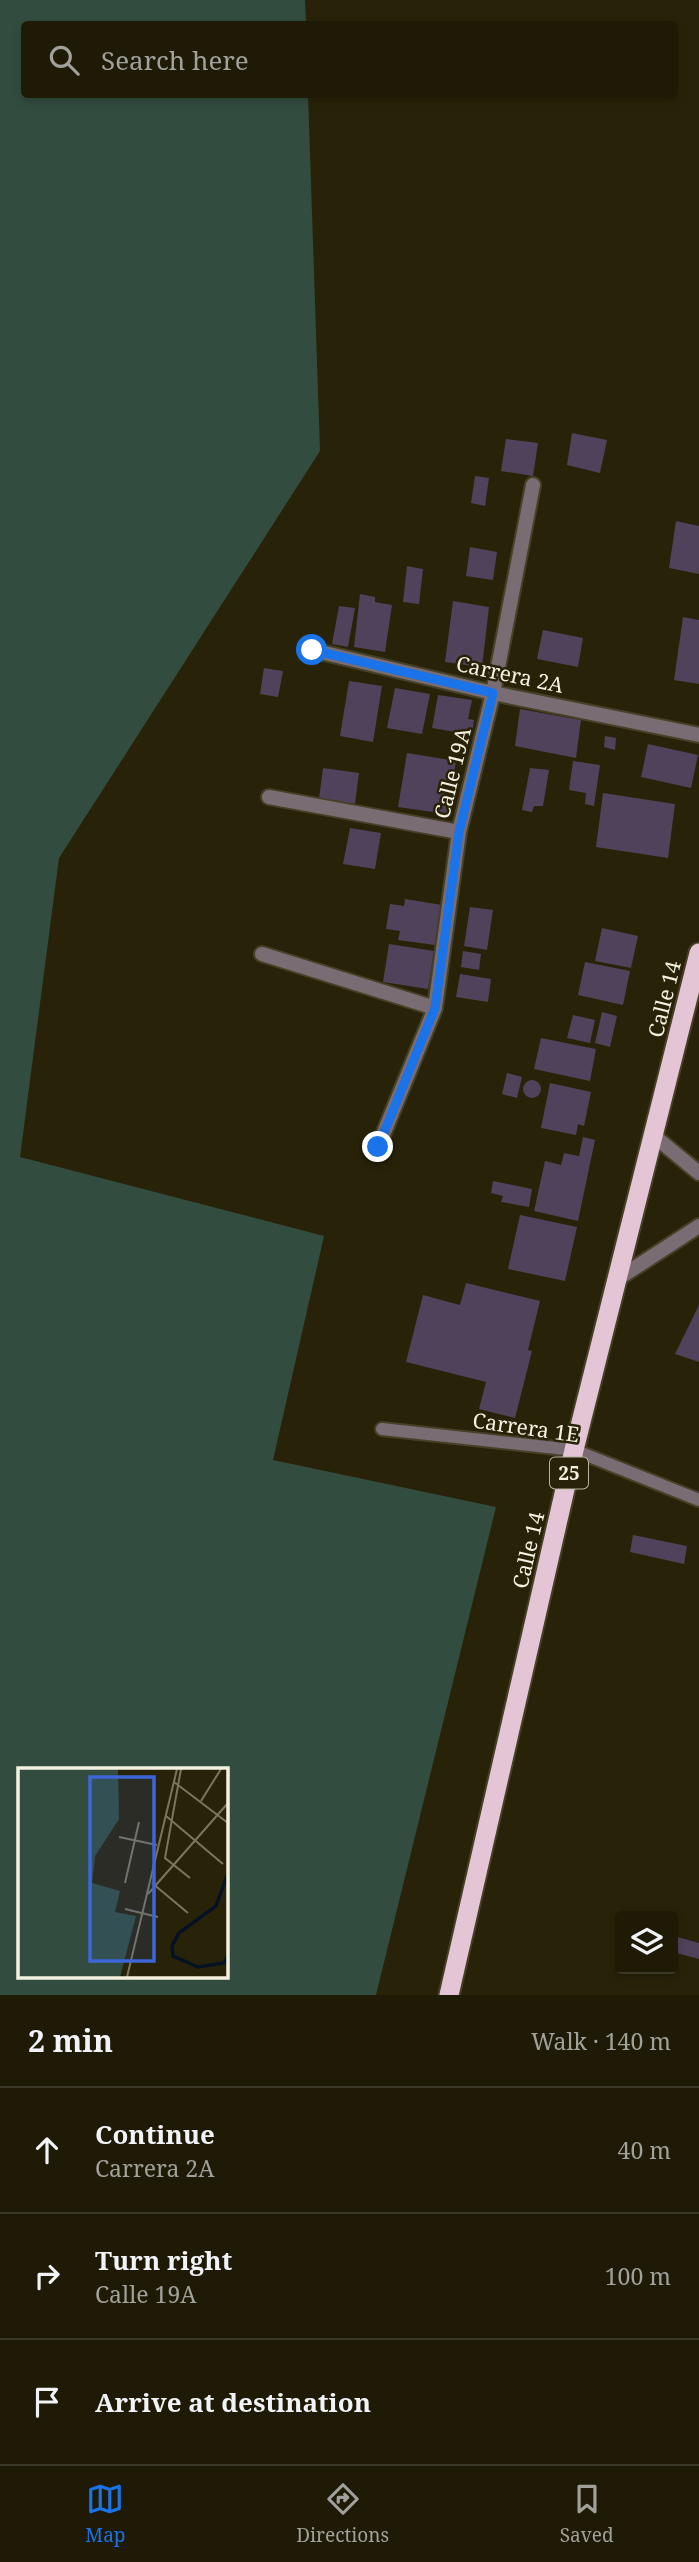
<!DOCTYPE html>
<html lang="en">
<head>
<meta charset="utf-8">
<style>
  body { margin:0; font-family:"Noto Serif",serif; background:#262310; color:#f1f3f6 }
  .controls { position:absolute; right:21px; bottom:21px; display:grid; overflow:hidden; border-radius:7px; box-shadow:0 4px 10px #0003 }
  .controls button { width:63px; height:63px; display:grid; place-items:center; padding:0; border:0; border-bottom:2px solid #3c3828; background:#1e1a06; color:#f1f3f6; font:35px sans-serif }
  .stop { position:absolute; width:21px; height:21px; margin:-16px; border:5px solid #1a73e8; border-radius:50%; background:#fff }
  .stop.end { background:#1a73e8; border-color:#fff; box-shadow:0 2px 7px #0008 }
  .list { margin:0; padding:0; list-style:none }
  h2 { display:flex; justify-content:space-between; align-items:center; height:91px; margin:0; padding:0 28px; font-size:30px }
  h2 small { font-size:23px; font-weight:400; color:#a1a19b }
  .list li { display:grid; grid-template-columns:46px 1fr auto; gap:21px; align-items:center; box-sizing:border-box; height:126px; padding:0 28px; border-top:2px solid #3c3828 }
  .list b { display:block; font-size:26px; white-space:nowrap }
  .list p { margin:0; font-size:23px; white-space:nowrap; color:#a1a19b }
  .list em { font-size:23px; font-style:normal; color:#a1a19b }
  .icon { flex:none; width:38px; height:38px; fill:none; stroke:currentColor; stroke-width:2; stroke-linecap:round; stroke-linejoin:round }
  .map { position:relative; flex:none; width:699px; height:1995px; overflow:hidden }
  .search { position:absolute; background:#1e1a06; box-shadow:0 4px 10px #0003; left:21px; right:21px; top:21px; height:77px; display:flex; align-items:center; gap:18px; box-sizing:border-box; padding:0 24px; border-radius:7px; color:#a1a19b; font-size:26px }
  .sheet { height:469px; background:#1e1a06 }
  nav { display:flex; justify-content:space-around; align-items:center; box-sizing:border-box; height:98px; border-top:2px solid #3c3828; background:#1e1a06; font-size:19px; color:#a1a19b }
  nav a { display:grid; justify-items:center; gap:4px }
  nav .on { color:#1a73e8 }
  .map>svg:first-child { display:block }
</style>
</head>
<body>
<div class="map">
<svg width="699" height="1995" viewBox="0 0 699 1995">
  <rect width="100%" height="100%" fill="#282308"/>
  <path fill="#324d3f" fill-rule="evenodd" d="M0 0H305L306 24H24V94L308 95 320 451 59 858 20 1157 324 1236 273 1460 496 1507 376 1995H0ZM19 1769H226V1976H19Z"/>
  <path fill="#50425a" d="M572 433 607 440 600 473 567 465Z
    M506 439 538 443 533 476 501 471Z
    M475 476 489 478 485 506 471 503Z
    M676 521 699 526V574L669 568Z
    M470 547 497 552 493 580 466 576Z
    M407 566 423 569 419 604 403 602Z
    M360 594 375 597V602L392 605 385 652 354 647Z
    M453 601 489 607 482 667 445 662Z
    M339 606 355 608 348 647 332 644Z
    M683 617 699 620V684L674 680Z
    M543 630 583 638 578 667 537 659Z
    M264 668 283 671 278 697 260 694Z
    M349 681 382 686 373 742 340 736Z
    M395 688 430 694 422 734 387 728Z
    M438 695 472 700 468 719 474 720 472 735 432 728Z
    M520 709 581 720 576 758 515 746Z
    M605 736 616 738 615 750 604 747Z
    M648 744 698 755 691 788 641 777Z
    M407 753 456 761 447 814 398 807Z
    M573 761 600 765 594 806 585 804 586 793 569 790Z
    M323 768 359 773 355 804 319 799Z
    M530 768 549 770 543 806H534L532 812 522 810Z
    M603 793 675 804 668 858 596 847Z
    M350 828 381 833 375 869 343 864Z
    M405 899 442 905 435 945 398 940 400 931 386 929 390 904 404 906Z
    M470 907 493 910 487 950 464 946Z
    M602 928 638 936 631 968 595 961Z
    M389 944 434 951 428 989 383 982Z
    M463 951 481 954 479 970 461 967Z
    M585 962 630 971 623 1005 578 995Z
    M460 974 491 979 488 1002 456 997Z
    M602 1012 617 1016 610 1047 595 1043Z
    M573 1015 595 1020 590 1043 567 1038Z
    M541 1038 596 1049 590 1081 534 1069Z
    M507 1073 522 1077 517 1098 502 1094Z
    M523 1089a9 9 0 1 1 18 0a9 9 0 1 1-18 0Z
    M550 1083 591 1092 584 1126 578 1124 576 1135 541 1128Z
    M583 1137 595 1140 578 1221 534 1211 545 1161 561 1165 564 1153 579 1156Z
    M493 1181 532 1189 529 1207 501 1202 503 1196 491 1193Z
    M520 1215 577 1227 565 1281 508 1269Z
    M466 1283 540 1301 528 1350 532 1351 515 1418 479 1409 486 1382 406 1362 423 1295 460 1305Z
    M699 1305V1362L675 1354Z
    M633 1535 687 1546 684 1564 630 1552Z
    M674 1936 699 1943V1959L673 1952Z"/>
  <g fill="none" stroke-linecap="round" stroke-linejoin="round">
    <defs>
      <path id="service" d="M382 1429 574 1450 699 1500"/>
      <path id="minor" d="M312 650 493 693 699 735
        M269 797 459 832
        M262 954 435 1008
        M654 1136 699 1173
        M378 1147 435 1008 459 832 493 693 533 485
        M616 1280 699 1226"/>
      <path id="trunk" d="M449 1995 574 1450 699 953"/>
    </defs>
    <use href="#service" stroke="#454026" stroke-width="16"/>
    <use href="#minor" stroke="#454026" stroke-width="18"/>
    <use href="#trunk" stroke="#454026" stroke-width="23"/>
    <use href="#service" stroke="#796c73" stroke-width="12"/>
    <use href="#minor" stroke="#796c73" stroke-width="14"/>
    <use href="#trunk" stroke="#e3c5d5" stroke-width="19"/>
  </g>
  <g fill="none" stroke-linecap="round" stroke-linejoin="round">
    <path stroke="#1a73e8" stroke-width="9" d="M312 650 493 693 459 832 435 1008 378 1147"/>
  </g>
  <g text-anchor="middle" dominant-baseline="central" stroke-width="5" stroke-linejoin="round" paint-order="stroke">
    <rect fill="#282308" stroke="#b7b3a0" stroke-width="2" x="550" y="1457.5" width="38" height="31" rx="5"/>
    <g font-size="19" font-weight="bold" fill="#f4f1e1">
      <text x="569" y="1473">25</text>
    </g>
    <g font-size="21" fill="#f4f1e1" stroke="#282308">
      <text transform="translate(510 674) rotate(12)">Carrera 2A</text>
      <text transform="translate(452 773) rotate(-76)">Calle 19A</text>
      <text transform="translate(664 999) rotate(-76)">Calle 14</text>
      <text transform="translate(526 1427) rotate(8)">Carrera 1E</text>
      <text transform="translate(528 1550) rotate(-77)">Calle 14</text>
    </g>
  </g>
  <g transform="translate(18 1768)">
    <rect width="210" height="210" fill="#282308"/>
    <path d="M0 1H100L101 51 77 88 74 115 102 123 97 144 118 148 102 209H0Z" fill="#324d3f"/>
    <path fill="none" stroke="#041224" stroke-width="3.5" d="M210 105 198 138 161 165 154 178 155 188 180 199 206 195 210 187"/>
    <path fill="none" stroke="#7a755f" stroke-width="2" d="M163 1 147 90 172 110M156 14 210 55M183 33 203 1M148 48 205 96M101 69 139 77M107 115 121 54M134 115 170 145M130 126 210 35M107 141 140 149M109 209 159 1"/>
    <path fill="#3d66d9" fill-opacity="0.15" stroke="#3d66d9" stroke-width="3.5" d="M72 9H136V193H72Z"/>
    <rect width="210" height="210" fill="none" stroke="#f4f1e1" stroke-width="3.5"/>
  </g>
</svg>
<div class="controls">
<button><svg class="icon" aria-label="layers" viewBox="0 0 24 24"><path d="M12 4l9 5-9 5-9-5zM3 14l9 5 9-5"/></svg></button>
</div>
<div class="stop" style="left:312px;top:650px"></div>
<div class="stop end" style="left:378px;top:1147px"></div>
<div class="search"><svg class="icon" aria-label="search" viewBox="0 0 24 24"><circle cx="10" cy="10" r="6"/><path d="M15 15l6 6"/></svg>Search here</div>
</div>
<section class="sheet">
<h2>2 min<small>Walk · 140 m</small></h2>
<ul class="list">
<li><svg class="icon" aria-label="ahead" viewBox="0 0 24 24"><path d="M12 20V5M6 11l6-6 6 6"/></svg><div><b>Continue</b><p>Carrera 2A</p></div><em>40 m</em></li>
<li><svg class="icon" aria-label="right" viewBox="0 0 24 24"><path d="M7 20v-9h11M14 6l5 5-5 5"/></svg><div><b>Turn right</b><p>Calle 19A</p></div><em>100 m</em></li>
<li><svg class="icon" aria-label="arrive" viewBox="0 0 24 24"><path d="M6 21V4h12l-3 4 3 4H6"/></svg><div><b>Arrive at destination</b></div></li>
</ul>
</section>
<nav>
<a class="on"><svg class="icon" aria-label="map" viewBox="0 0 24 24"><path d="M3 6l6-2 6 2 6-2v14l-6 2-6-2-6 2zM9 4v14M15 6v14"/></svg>Map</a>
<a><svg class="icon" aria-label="directions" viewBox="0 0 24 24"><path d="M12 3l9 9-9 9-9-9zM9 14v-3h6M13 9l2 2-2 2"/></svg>Directions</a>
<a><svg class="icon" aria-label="saved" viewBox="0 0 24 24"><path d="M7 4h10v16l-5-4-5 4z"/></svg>Saved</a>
</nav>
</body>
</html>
